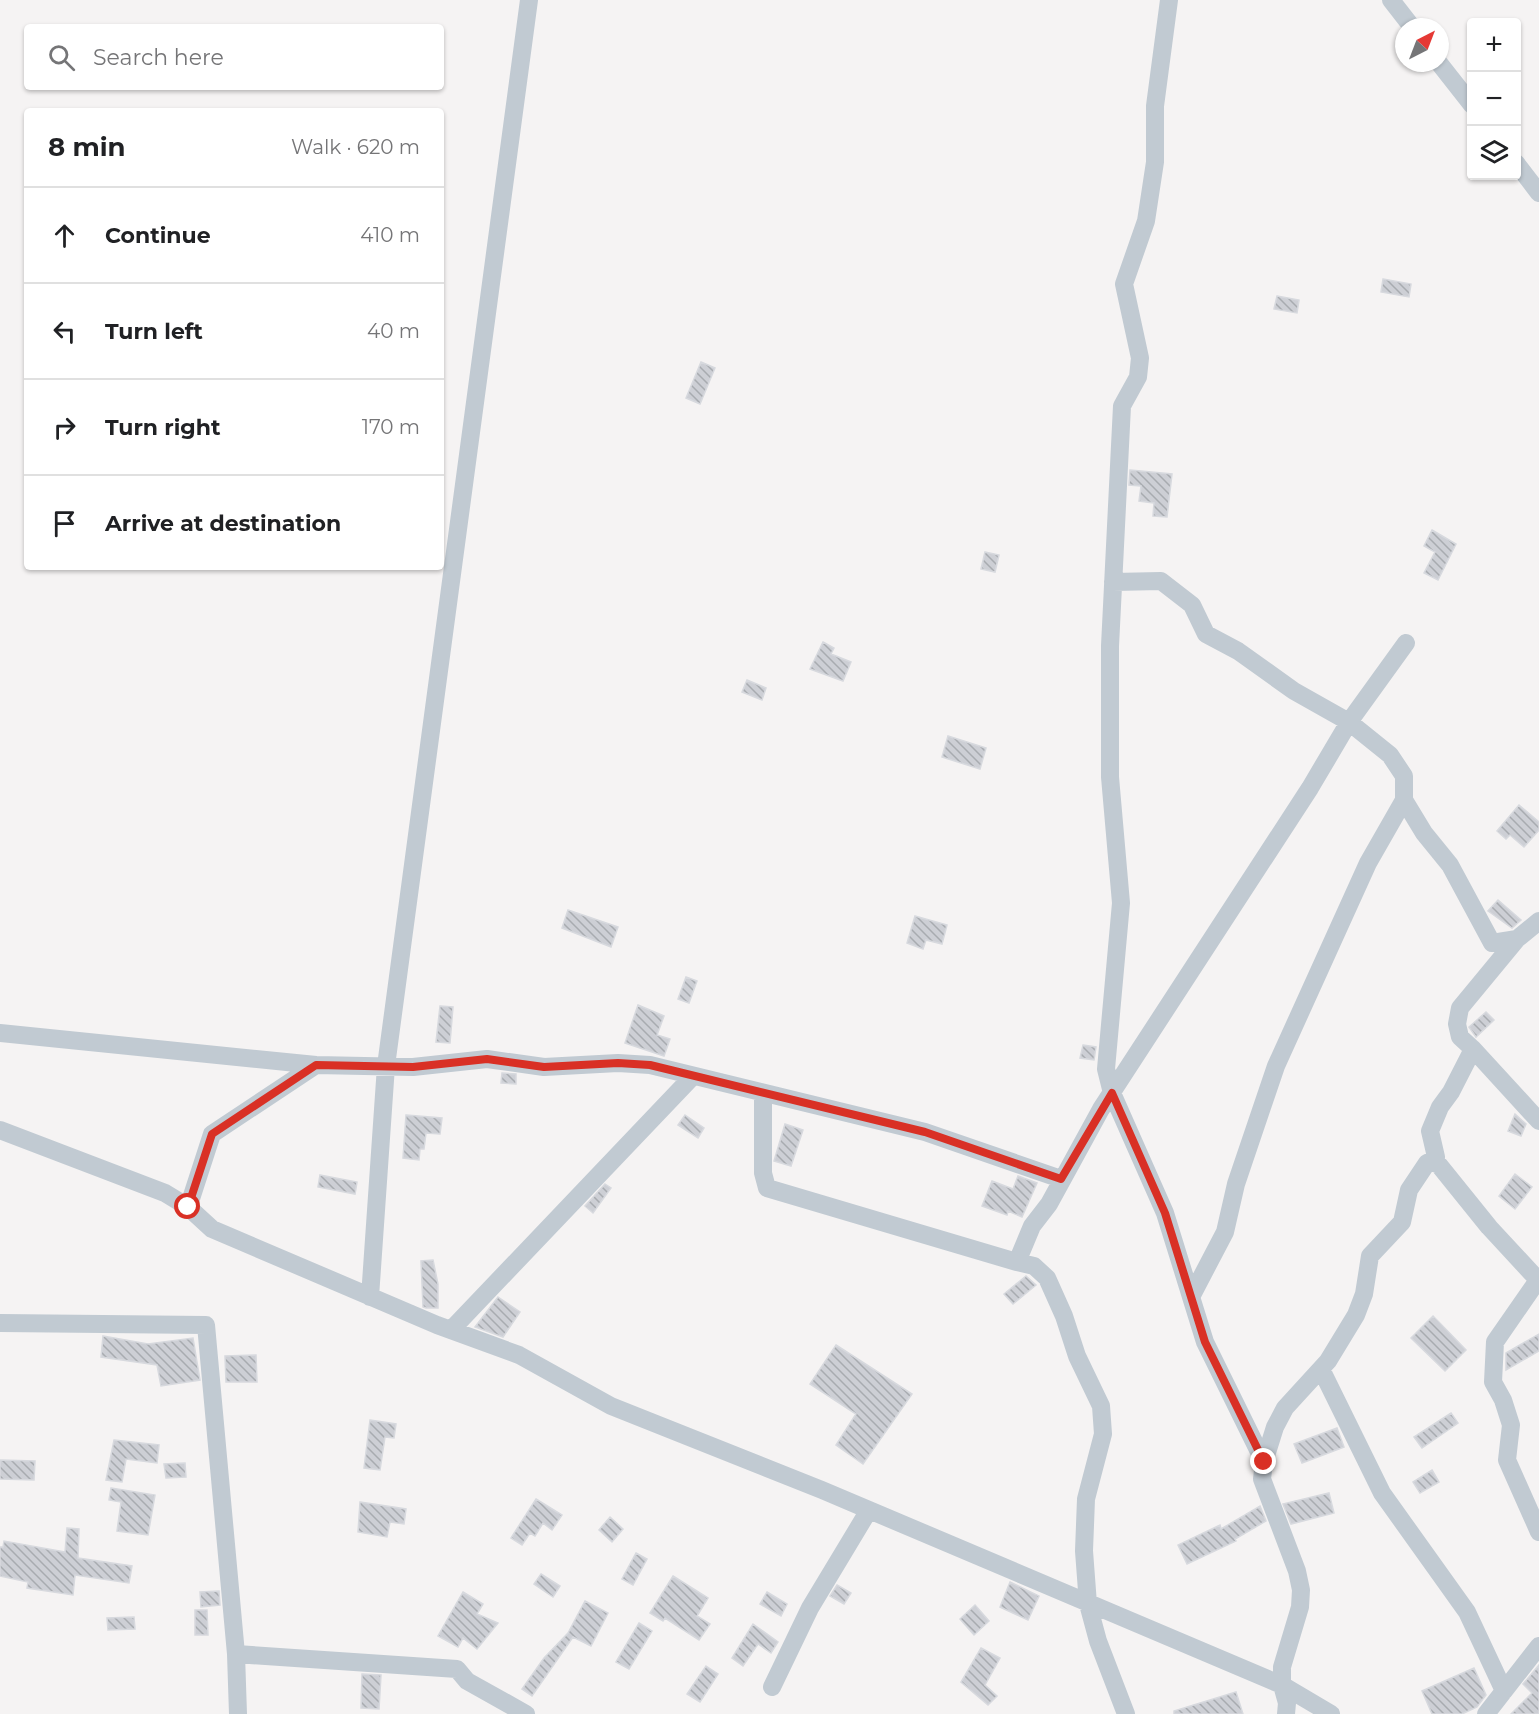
<!DOCTYPE html>
<html lang="en">
<head>
<meta charset="utf-8">
<style>
  body { margin:0; font-family:Montserrat,sans-serif; background:#f6f6f6; color:#202124 }
  .controls { position:absolute; right:18px; top:18px; display:grid; overflow:hidden; border-radius:6px; box-shadow:0 2px 4px #0004 }
  .controls button { width:54px; height:54px; display:grid; place-items:center; padding:0; border:0; border-bottom:2px solid #e0e0e0; background:#fff; color:#202124; font:30px sans-serif }
  .compass { position:absolute; left:1395px; top:18px; width:54px; height:54px; border-radius:50%; background:#fff; box-shadow:0 2px 4px #0004; rotate:42deg }
  .stop { position:absolute; width:18px; height:18px; margin:-14px; border:4px solid #d93025; border-radius:50%; background:#fff }
  .stop.end { background:#d93025; border-color:#fff; box-shadow:0 2px 6px #0008 }
  .list { margin:0; padding:0; list-style:none }
  h2 { display:flex; justify-content:space-between; align-items:center; height:78px; margin:0; padding:0 24px; font-size:26px }
  h2 small { font-size:20px; font-weight:400; color:#757577 }
  .list li { display:grid; grid-template-columns:39px 1fr auto; gap:18px; align-items:center; box-sizing:border-box; height:96px; padding:0 24px; border-top:2px solid #e0e0e0 }
  .list b { display:block; font-size:22px; white-space:nowrap }
  .list em { font-size:20px; font-style:normal; color:#757577 }
  .icon { flex:none; width:33px; height:33px; fill:none; stroke:currentColor; stroke-width:2; stroke-linecap:round; stroke-linejoin:round }
  .map { position:relative; flex:none; width:1539px; height:1714px; overflow:hidden }
  .search { position:absolute; background:#fff; box-shadow:0 2px 4px #0004; left:24px; top:24px; width:420px; height:66px; display:flex; align-items:center; gap:15px; box-sizing:border-box; padding:0 21px; border-radius:6px; color:#757577; font-size:22px }
  .panel { position:absolute; background:#fff; box-shadow:0 2px 4px #0004; left:24px; top:108px; width:420px; height:462px; border-radius:6px }
  .map>svg:first-child { display:block }
</style>
</head>
<body>
<div class="map">
<svg width="1539" height="1714" viewBox="0 0 1539 1714">
  <defs>
    <pattern id="building-back-hatch" width="6" height="6" patternUnits="userSpaceOnUse" patternTransform="scale(1.5)"><rect width="6" height="6" fill="#cdcfd5"/><path d="M-1 5l2 2M0 0l6 6M5-1l2 2" fill="none" stroke="#a8abb0"/></pattern>
  </defs>
  <rect width="100%" height="100%" fill="#f5f3f3"/>
  <path fill="url(#building-back-hatch)" stroke="#d7d9de" stroke-width="1.5" d="M1383 279 1411 284 1409 297 1381 292Z
    M1277 296 1299 300 1297 313 1274 309Z
    M701 362 715 368 700 404 686 398Z
    M1130 470 1172 474 1167 517 1153 516 1154 503 1139 501 1141 486 1129 485Z
    M1432 530 1456 544 1438 580 1424 573 1435 552 1424 546Z
    M985 552 999 555 995 572 981 569Z
    M823 642 834 648 831 654 851 662 843 681 810 669Z
    M747 680 766 688 762 700 742 692Z
    M948 736 986 748 980 769 942 757Z
    M1519 805 1539 822V830L1524 847 1510 835 1506 839 1497 831Z
    M1498 900 1521 920 1512 928 1488 911Z
    M568 910 618 927 611 947 562 928Z
    M915 916 947 925 942 944 926 940 923 949 907 943Z
    M686 977 697 981 689 1003 678 999Z
    M638 1005 664 1016 657 1035 670 1039 664 1056 625 1043Z
    M440 1006 453 1007 450 1043 436 1042Z
    M1486 1012 1494 1020 1476 1037 1469 1027Z
    M1083 1045 1096 1047 1094 1060 1080 1058Z
    M502 1073 516 1074V1084L501 1083Z
    M1515 1114 1526 1124 1521 1136 1508 1131Z
    M406 1115 442 1118 440 1134 426 1133 424 1149H420L419 1160 403 1158Z
    M685 1115 704 1128 698 1138 678 1125Z
    M785 1124 803 1130 791 1166 774 1161Z
    M1515 1174 1532 1187 1515 1209 1499 1196Z
    M320 1175 357 1182 355 1194 318 1187Z
    M1018 1176 1037 1183 1022 1217 1008 1211 1007 1215 982 1206 992 1181 1013 1189Z
    M605 1184 611 1188 593 1213 585 1206Z
    M433 1260 438 1284V1308H426L423 1307 421 1261Z
    M1026 1276 1036 1285 1013 1304 1004 1294Z
    M498 1297 520 1312 503 1337 475 1327Z
    M1433 1316 1466 1350 1445 1371 1411 1338Z
    M1539 1334V1351L1506 1370V1353Z
    M103 1336 148 1344 193 1338 200 1380 161 1386 157 1365 101 1357Z
    M836 1345 912 1394 863 1464 836 1445 856 1414 810 1384Z
    M256 1355 257 1382H226L225 1356Z
    M1451 1413 1458 1423 1422 1448 1414 1437Z
    M370 1420 396 1424 394 1438 385 1437 380 1470 364 1468Z
    M1337 1428 1344 1447 1302 1463 1294 1444Z
    M114 1440 159 1445 157 1463 126 1459 122 1482 106 1480Z
    M0 1460 35 1461 34 1480 0 1479Z
    M185 1463 186 1477 166 1478 164 1464Z
    M1432 1470 1439 1482 1420 1493 1413 1482Z
    M111 1488 155 1495 148 1535 117 1531 121 1502 109 1500Z
    M1329 1493 1334 1513 1291 1524 1283 1504Z
    M536 1499 562 1515 552 1530 543 1523 535 1536 530 1533 522 1545 511 1538Z
    M360 1502 406 1509 404 1524 390 1522 387 1537 358 1532Z
    M1260 1506 1266 1521 1235 1539 1236 1541 1187 1564 1178 1545 1220 1525 1221 1529Z
    M610 1517 623 1529 612 1542 599 1530Z
    M67 1528 79 1529 78 1558 132 1566 129 1583 75 1575 73 1595 27 1588 28 1582 0 1576V1547H3L4 1541 65 1552Z
    M636 1553 647 1559 633 1585 622 1579Z
    M541 1574 560 1586 553 1597 534 1584Z
    M673 1576 708 1598 697 1616 710 1624 699 1640 665 1618 663 1621 650 1613Z
    M1010 1582 1039 1596 1028 1620 1000 1607Z
    M837 1585 851 1593 844 1604 830 1596Z
    M219 1591 220 1605 201 1607 200 1592Z
    M463 1592 483 1604 477 1614 498 1623 477 1649 463 1638 458 1647 438 1636Z
    M767 1592 787 1604 781 1616 760 1604Z
    M585 1601 608 1613 591 1646 573 1637 532 1696 522 1689 544 1658 568 1633Z
    M975 1605 989 1621 974 1635 960 1619Z
    M195 1610H207L208 1635H195Z
    M134 1617 135 1629 108 1630 107 1618Z
    M639 1623 652 1631 629 1669 616 1662Z
    M753 1624 778 1642 771 1653 758 1644 743 1666 732 1658Z
    M981 1648 1000 1658 985 1685 997 1696 988 1705 961 1682Z
    M1539 1665V1714H1511L1532 1693 1523 1684Z
    M706 1666 718 1674 700 1702 687 1694Z
    M1474 1668 1486 1695 1477 1707 1462 1714H1432L1422 1691Z
    M362 1674 381 1675 379 1709 361 1708Z
    M1236 1692 1243 1714H1174V1711Z"/>
  <g fill="none" stroke-linecap="round" stroke-linejoin="round">
    <path stroke="#c1cad2" stroke-width="18" d="M1169 0 1155 106V162L1146 221 1124 284 1140 358 1138 377 1122 406 1110 646V777L1121 903 1106 1069 1112 1093 1165 1213 1205 1342 1264 1462
      M1391 0 1412 27
      M1439 63 1472 105
      M1516 163 1539 193
      M1113 582 1161 581 1192 605 1206 634 1238 651 1294 691 1349 722 1390 755 1404 776V800L1368 863 1276 1066 1236 1184 1225 1232 1191 1297
      M1404 800 1424 833 1450 865 1492 943 1517 939 1460 1008 1457 1024 1460 1037 1473 1049
      M1517 939 1539 921
      M0 1033 316 1065 413 1067 487 1059 544 1067 618 1063 650 1065 925 1132 1061 1179
      M763 1094V1173L767 1188 1017 1262
      M0 1130 165 1193 188 1207 212 1229 437 1325 519 1355 611 1406 822 1490 1282 1685 1331 1714
      M1431 1161 1436 1157 1430 1131 1440 1107 1451 1092 1473 1049 1539 1121
      M188 1208 212 1134 316 1065
      M1538 1280 1495 1342 1493 1382 1503 1400 1511 1425 1507 1460 1539 1532
      M370 1297 386 1066 529 0
      M0 1323 206 1325 236 1654 238 1714
      M451 1330 693 1076
      M1321 1369 1382 1493 1467 1612 1504 1691
      M236 1654 457 1669 467 1681 526 1714
      M772 1687 810 1608 869 1510
      M1126 1714 1098 1641 1088 1604 1084 1551 1086 1499 1103 1434 1101 1406 1077 1356 1064 1316 1047 1278 1034 1266 1017 1262 1032 1226 1049 1204 1101 1109 1310 788 1349 722 1406 643
      M1286 1714 1287 1703 1282 1685V1667L1300 1607 1301 1590 1297 1571 1262 1479 1264 1462 1275 1427 1285 1408 1328 1361 1356 1315 1364 1294 1370 1256 1402 1222 1409 1190 1427 1163 1431 1161 1439 1165 1489 1227 1539 1281
      M1486 1714 1539 1646"/>
  </g>
  <g fill="none" stroke-linecap="round" stroke-linejoin="round">
    <path stroke="#d93025" stroke-width="8" d="M188 1207 212 1134 316 1065 413 1067 487 1059 544 1067 618 1063 650 1065 925 1132 1061 1179 1112 1093 1165 1213 1205 1342 1264 1462"/>
  </g>
</svg>
<div class="controls">
<button>+</button>
<button>−</button>
<button><svg class="icon" aria-label="layers" viewBox="0 0 24 24"><path d="M12 4l9 5-9 5-9-5zM3 14l9 5 9-5"/></svg></button>
</div>
<svg class="compass" viewBox="-18 -18 36 36"><path d="M0-13l5 13h-10z" fill="#e53935"/><path d="M0 13l5-13h-10z" fill="#757577"/></svg>
<div class="stop" style="left:188px;top:1207px"></div>
<div class="stop end" style="left:1264px;top:1462px"></div>
<div class="search"><svg class="icon" aria-label="search" viewBox="0 0 24 24"><circle cx="10" cy="10" r="6"/><path d="M15 15l6 6"/></svg>Search here</div>
<section class="panel">
<h2>8 min<small>Walk · 620 m</small></h2>
<ul class="list">
<li><svg class="icon" aria-label="ahead" viewBox="0 0 24 24"><path d="M12 20V5M6 11l6-6 6 6"/></svg><div><b>Continue</b></div><em>410 m</em></li>
<li><svg class="icon" aria-label="left" viewBox="0 0 24 24"><path d="M17 20v-9H6M10 6l-5 5 5 5"/></svg><div><b>Turn left</b></div><em>40 m</em></li>
<li><svg class="icon" aria-label="right" viewBox="0 0 24 24"><path d="M7 20v-9h11M14 6l5 5-5 5"/></svg><div><b>Turn right</b></div><em>170 m</em></li>
<li><svg class="icon" aria-label="arrive" viewBox="0 0 24 24"><path d="M6 21V4h12l-3 4 3 4H6"/></svg><div><b>Arrive at destination</b></div></li>
</ul>
</section>
</div>
</body>
</html>
